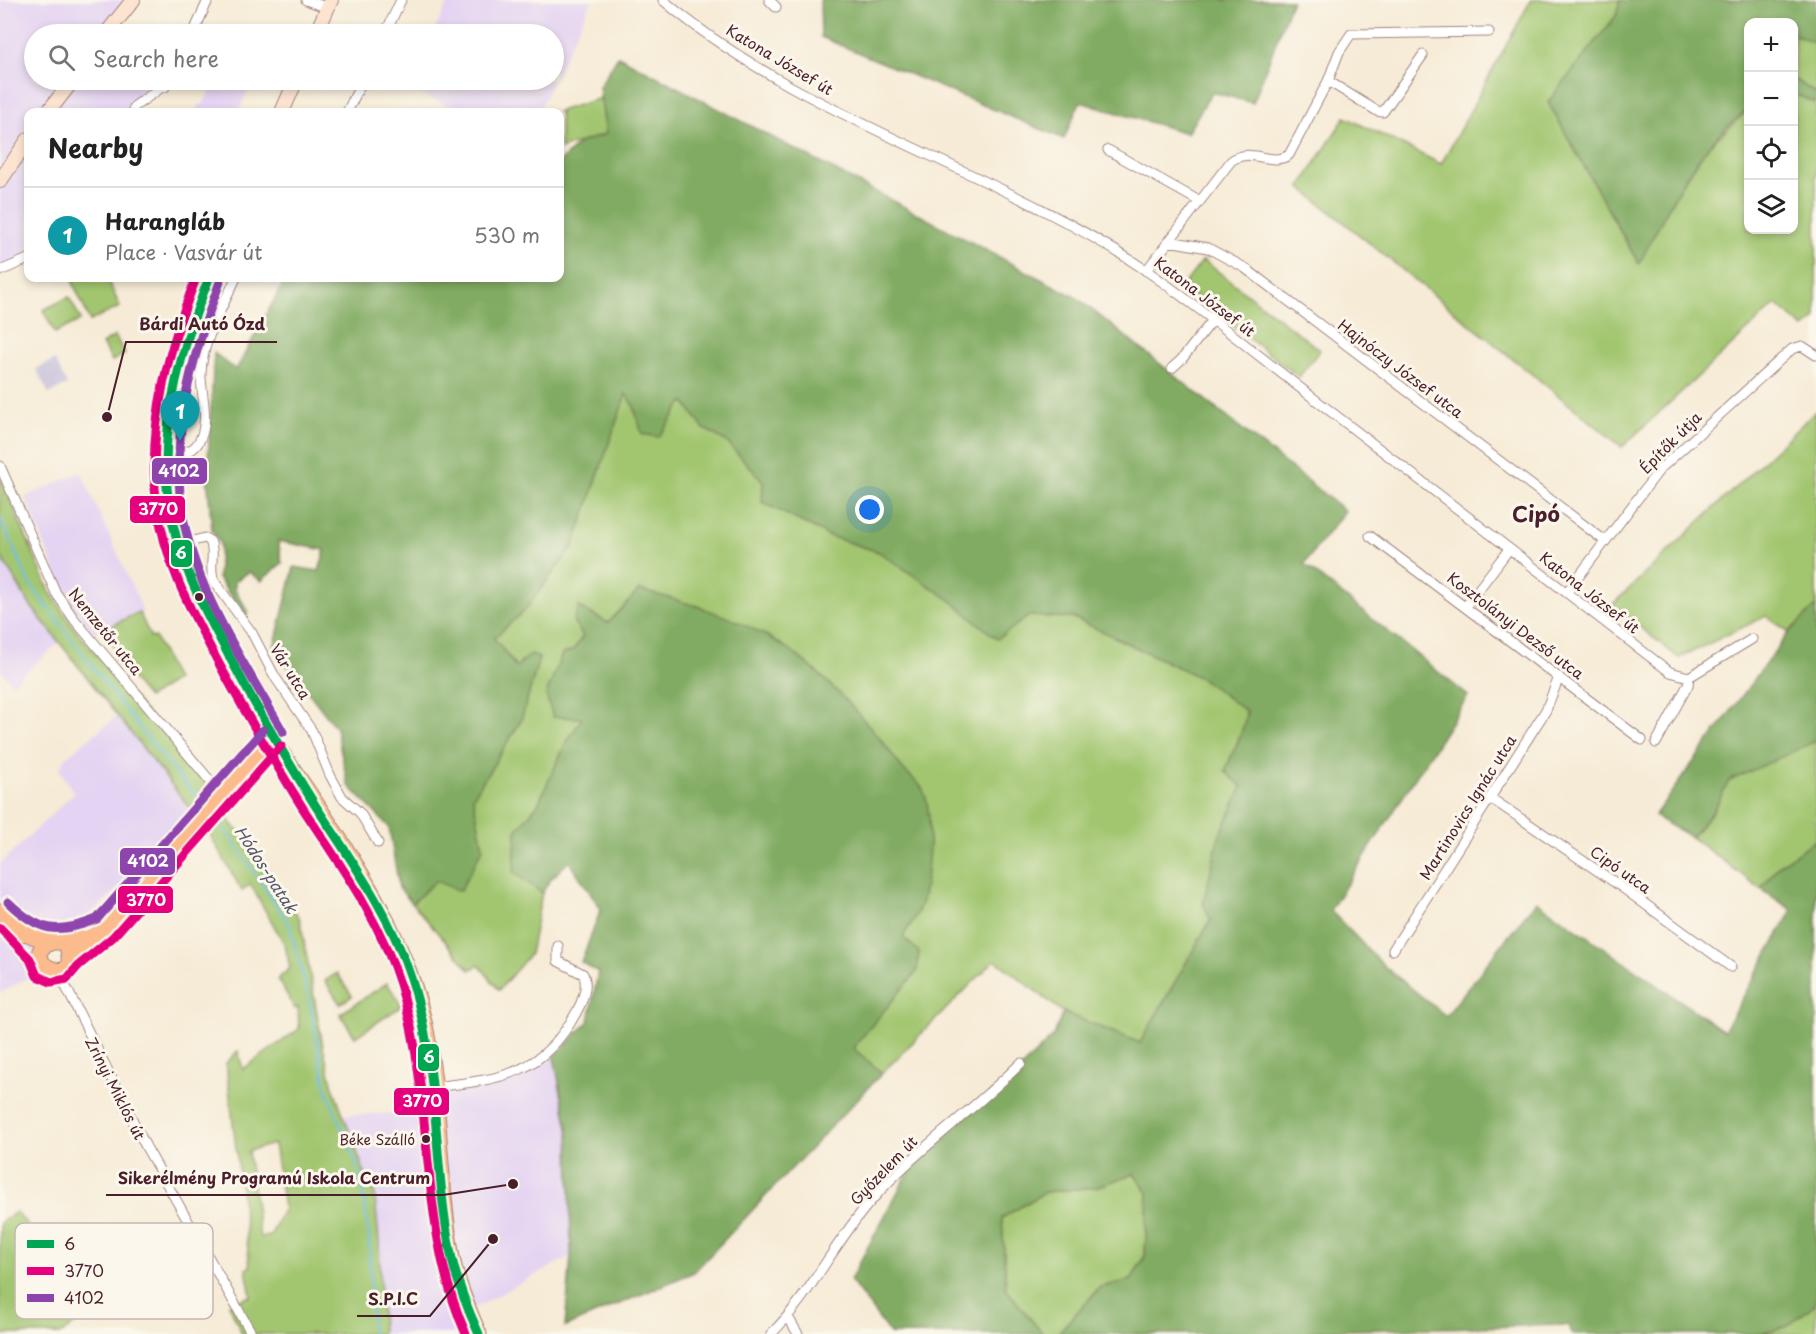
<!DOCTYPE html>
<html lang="en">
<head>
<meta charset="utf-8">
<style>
  body { margin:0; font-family:"Playpen Sans",sans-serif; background:#f2f2f2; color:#222 }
  .controls { position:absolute; right:18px; top:18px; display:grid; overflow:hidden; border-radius:12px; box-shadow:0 3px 9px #0003 }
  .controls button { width:54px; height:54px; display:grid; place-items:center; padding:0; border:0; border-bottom:2px solid #e0e0e0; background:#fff; color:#222; font:30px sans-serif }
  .you { position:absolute; left:870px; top:510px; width:21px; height:21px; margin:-15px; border:4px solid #fff; border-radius:50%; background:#1a73e8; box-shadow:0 0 0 9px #1a73e833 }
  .badge { display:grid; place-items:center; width:39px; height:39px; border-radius:50%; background:#c8321e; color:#fff; font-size:20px; font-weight:700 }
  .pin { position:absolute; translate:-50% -50px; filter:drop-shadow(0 2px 3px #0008) }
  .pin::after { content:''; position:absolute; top:32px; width:21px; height:18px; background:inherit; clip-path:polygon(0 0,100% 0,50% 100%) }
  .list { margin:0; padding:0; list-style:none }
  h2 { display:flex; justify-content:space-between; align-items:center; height:78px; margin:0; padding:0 24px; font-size:26px }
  h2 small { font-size:20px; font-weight:400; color:#767676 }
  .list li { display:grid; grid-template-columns:39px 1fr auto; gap:18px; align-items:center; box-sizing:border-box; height:96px; padding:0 24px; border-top:2px solid #e0e0e0 }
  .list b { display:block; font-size:22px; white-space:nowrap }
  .list p { margin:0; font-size:20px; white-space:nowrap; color:#767676 }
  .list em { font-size:20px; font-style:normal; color:#767676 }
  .icon { flex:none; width:33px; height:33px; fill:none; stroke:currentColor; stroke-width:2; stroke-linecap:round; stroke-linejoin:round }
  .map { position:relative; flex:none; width:1816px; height:1334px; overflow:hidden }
  .search { position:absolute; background:#fff; box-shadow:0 3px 9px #0003; left:24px; top:24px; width:540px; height:66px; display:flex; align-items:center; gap:15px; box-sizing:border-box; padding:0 21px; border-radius:33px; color:#767676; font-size:22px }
  .panel { position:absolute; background:#fff; box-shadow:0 3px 9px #0003; left:24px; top:108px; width:540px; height:174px; border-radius:12px }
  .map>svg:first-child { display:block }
</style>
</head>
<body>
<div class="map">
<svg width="1816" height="1334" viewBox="0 0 1816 1334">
  <rect width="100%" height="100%" fill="#fbf7ec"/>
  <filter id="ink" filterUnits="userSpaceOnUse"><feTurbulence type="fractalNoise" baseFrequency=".0167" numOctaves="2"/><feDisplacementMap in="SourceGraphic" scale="12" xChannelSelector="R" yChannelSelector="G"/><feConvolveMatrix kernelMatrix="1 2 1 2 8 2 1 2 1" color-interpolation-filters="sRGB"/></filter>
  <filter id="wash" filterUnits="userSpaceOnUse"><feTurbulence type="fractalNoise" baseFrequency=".008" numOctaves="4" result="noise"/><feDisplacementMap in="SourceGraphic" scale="24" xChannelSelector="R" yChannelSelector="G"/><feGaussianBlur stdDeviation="1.35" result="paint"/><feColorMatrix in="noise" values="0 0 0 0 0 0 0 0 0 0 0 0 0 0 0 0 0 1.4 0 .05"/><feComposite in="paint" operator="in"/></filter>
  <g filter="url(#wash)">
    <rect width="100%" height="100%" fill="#f6ebd6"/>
    <path fill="#e4d3f2" d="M0 0H137L111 34H34V80H126L155 93 132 112H28V259L0 271Z
      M449 0H592L538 112H461L419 93 418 80H554V34H433Z
      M215 80H253L238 112H199L196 110 199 104 203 105Z
      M81 472 143 611 93 633 81 618 63 589 25 497Z
      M0 555 30 605 60 642 12 684 0 669Z
      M118 715 190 808 181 824 133 875 76 927 24 957 33 975 0 993V864L74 793 59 769 66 757Z
      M554 1057 569 1134 571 1256 467 1312 474 1334H382L379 1240 373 1187 370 1188 344 1115 429 1112 428 1094 483 1088 534 1072Z"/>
    <path fill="#c6c0da" d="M55 360 67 385 49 394 36 369Z"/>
    <path fill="#a2c670" stroke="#76724e" stroke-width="1.5" fill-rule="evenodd" d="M1531 0H1620L1616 16 1548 102 1638 263 1682 184 1707 148 1748 110V230H1794V94L1816 103V318L1804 328 1776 304 1622 447 1300 187 1345 117 1441 164Z
      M1794 35 1814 43 1816 39V94L1794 79Z
      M601 98 606 134 560 149V112H556Z
      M1203 260 1320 350 1299 377 1182 287Z
      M71 278H107L120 307 90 321Z
      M69 297 81 320 55 333 43 310Z
      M115 336 125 354 112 361 102 344Z
      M626 393 634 407 642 434 684 400 703 428 726 441 763 481 829 536 879 552 950 600 997 638 1029 616 1074 618 1201 678 1243 707 1247 719 1225 771 1242 787 1218 840 1211 919 1140 1043 1063 1012 995 960 882 1073 852 1048 917 971 903 937 921 903V788L906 774 880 738 805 662 767 636 696 605 608 623 579 607 583 636 574 650 583 717 565 745 538 804 516 832 515 873 542 893 530 954 499 990 479 965 470 970 412 903 436 881 483 848 473 797 521 721 539 658 517 668 494 638 526 609 574 545Z
      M1816 411V606L1789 632 1766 616 1679 658 1612 605Z
      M0 476 50 592 74 628 207 783 205 790 259 857 300 919 323 1047 333 1087 370 1187H374L379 1240 382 1334H242L229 1304 251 1296 246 1269 250 1267 226 1063 238 1051 243 1069 299 1029 298 1007 295 1009 278 979 290 968 285 945 250 884 242 891 206 828 210 824 192 806 190 808 30 605 0 555ZM274 1144 284 1208 270 1236 260 1237 248 1151Z
      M139 612 151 638 155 637 176 680 148 698 113 657 117 653 106 628Z
      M1812 741H1816V840L1779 865 1761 889 1691 837 1713 811 1729 781Z
      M337 973 352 996 340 1004 325 981Z
      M387 983 402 1006 355 1037 340 1014Z
      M1134 1174 1148 1192 1145 1255 1131 1280 1100 1287 1057 1334H1043L1006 1289 1002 1218 1045 1192 1096 1187Z
      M16 1212 27 1224 29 1237 63 1271 87 1314 62 1334H0V1223Z
      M1816 1303V1334H1761L1788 1326Z"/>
    <path fill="#81ab62" stroke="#666546" stroke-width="1.5" d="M820 0H1292L1253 103 1212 92 1187 133 1080 102 1064 139 821 37Z
      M1620 0H1816L1814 43 1794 35V22H1748V110C1695 146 1668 209 1639 264L1548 102 1616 16Z
      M618 56 1077 298 1345 511 1304 564 1468 696 1330 910 1385 967 1446 1016 1536 901 1724 1031 1792 910 1761 889 1779 865 1816 840V1303L1788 1326 1761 1334H1571L1568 1325 1312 1331 1306 1334H1057L1101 1287 1131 1280 1145 1256 1148 1193 1134 1174 1096 1187 1045 1192 1002 1218 1006 1289 1043 1334H890L850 1280 914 1162 1018 1071 1054 1035 1063 1012 1140 1043 1211 920 1203 904 1218 840 1242 787 1225 771 1241 735 1247 712 1201 678 1074 618 1029 616 997 639 950 600 879 552 829 536 762 502 763 481 726 441 703 428 684 401 659 437 642 434 634 407 626 394 574 545 526 609 494 638 516 667 531 654 539 658 521 721 473 797 483 848 460 891 436 881 412 903 399 888 389 827 348 785 336 728 274 648 294 567 319 571 325 550 278 541 282 563 261 581 249 572 235 581V590L248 611 245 617 218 578 220 544 212 530 207 476 214 353 236 370 286 278H560V162L579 143 606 134 599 87Z
      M1794 79 1816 94V103L1794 94Z
      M639 590C683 601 727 614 767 636 814 661 869 722 900 765 906 774 917 780 922 788 935 812 928 874 922 901 919 913 909 926 903 937L919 952 917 971 853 1048 882 1073 694 1272 565 1327 571 1256 569 1134 554 1057 589 1021 598 972 581 962 601 909 569 861 550 880 542 893 514 873 516 831 538 804 565 745 582 718 553 717 546 695 562 654 574 650 583 636 573 621 579 607 608 623Z
      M1816 606V741L1729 781 1713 811 1691 837 1654 816 1789 632Z"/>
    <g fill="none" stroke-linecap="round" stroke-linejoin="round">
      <path stroke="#6bbee7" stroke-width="2" d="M0 518 30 584 130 716 184 783 206 805
        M214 813 289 924 308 994 326 1088 360 1173 369 1235 372 1334"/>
    </g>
  </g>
  <g filter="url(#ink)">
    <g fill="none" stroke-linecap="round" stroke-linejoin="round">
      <defs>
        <path id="street" d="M306 0 328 8
          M663 0C805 121 994 167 1147 271 1202 309 1255 353 1308 394 1422 481 1536 568 1649 656L1670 672 1689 677
          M769 0 776 7
          M193 34 208 0
          M385 34 401 0
          M149 80 165 87
          M1328 81 1377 111 1383 112 1423 55
          M132 112 135 106 172 80
          M347 112 363 80
          M1108 150 1199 201
          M1169 241 1208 248 1245 268 1605 541
          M0 271 28 259
          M1146 271 1231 161C1250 146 1270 167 1289 155L1328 81 1339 52 1351 34 1489 32
          M1172 368 1182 359 1212 321
          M165 456C177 454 191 454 198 443 210 425 202 397 201 378 200 343 222 309 236 278
          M0 466 56 593 74 619 222 795
          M1370 536 1642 740
          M177 545 205 538 210 541C216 554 208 567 214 581L252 633 275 677 312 731 330 775 342 797 360 813 378 843
          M1567 592 1660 469 1792 349 1802 346 1816 355
          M1466 606 1509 549
          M1656 743 1688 685 1689 677 1752 639
          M1492 799 1623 888 1731 967
          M1393 950 1546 710 1559 677
          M52 970 64 983 146 1147 252 1334
          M433 1087C499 1079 541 1077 576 1013 582 1003 589 985 583 974L558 961V946
          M788 1317 798 1334
          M771 1334C811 1295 833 1244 870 1202 915 1150 972 1112 1021 1063"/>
        <path id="secondary" d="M106 34 133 0
          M316 34 331 0
          M48 112 73 80
          M282 112 296 80
          M0 181 28 140
          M209 278C172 368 148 467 183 562 205 623 241 680 272 738"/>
        <path id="primary" d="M0 911 22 934
          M15 927C40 942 63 948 90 935
          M53 942C11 956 79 993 68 951
          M69 958 104 929 272 738C330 825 398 914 423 1017 442 1095 437 1178 452 1257 457 1283 468 1309 479 1334"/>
      </defs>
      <use href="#street" stroke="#a08580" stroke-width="11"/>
      <use href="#secondary" stroke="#a08580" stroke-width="16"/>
      <use href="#primary" stroke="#a08580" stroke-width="17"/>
      <use href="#street" stroke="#fff" stroke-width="9"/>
      <use href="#secondary" stroke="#fde4d1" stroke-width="14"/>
      <use href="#primary" stroke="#fbbb8c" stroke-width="15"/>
      <defs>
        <path id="bus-1" d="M209 278C183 345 161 415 167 488 173 554 204 610 235 667 260 714 287 760 315 805 351 860 391 915 411 978 441 1069 432 1166 452 1259 458 1285 468 1310 479 1334"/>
        <path id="bus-2" d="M196 278C170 345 150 415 155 488 160 556 192 614 224 673 249 719 276 765 304 810 340 865 380 920 400 984 436 1099 416 1222 466 1334
          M0 928 30 959 37 976 51 982 67 979 78 966 113 937 281 746"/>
        <path id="bus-3" d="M220 282C191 359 168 439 184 522 199 597 246 666 283 732
          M8 902C39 932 57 935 97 919L263 730"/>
      </defs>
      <use href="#bus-1" stroke="#fbf7ec" stroke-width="14"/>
      <use href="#bus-2" stroke="#fbf7ec" stroke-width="14"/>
      <use href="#bus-3" stroke="#fbf7ec" stroke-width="14"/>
      <use href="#bus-1" stroke="#00a651" stroke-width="9"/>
      <use href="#bus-2" stroke="#e5007d" stroke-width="9"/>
      <use href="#bus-3" stroke="#8e44ad" stroke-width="9"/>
    </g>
  </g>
  <g fill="#4a1f2b" stroke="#fbf7ec" stroke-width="2">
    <circle cx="199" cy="597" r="5"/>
    <circle cx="426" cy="1139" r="5"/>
  </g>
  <g text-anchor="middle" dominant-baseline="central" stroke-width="6" stroke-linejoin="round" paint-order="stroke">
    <g font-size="14" fill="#4a1f2b" stroke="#fbf7ec" text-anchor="end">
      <text x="415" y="1139">Béke Szálló</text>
    </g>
    <g font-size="15" fill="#4a1f2b" stroke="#fbf7ec">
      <text transform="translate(780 59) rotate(31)">Katona József út</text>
      <text transform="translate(1205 296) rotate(37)">Katona József út</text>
      <text transform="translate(1401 368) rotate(37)">Hajnóczy József utca</text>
      <text transform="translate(1670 442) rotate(-45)">Építők útja</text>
      <text transform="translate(1590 592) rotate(38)">Katona József út</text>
      <text transform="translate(1516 625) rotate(37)">Kosztolányi Dezső utca</text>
      <text transform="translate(106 631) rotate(51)">Nemzetőr utca</text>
      <text transform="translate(291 671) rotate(58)">Vár utca</text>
      <text transform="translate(1467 807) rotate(-58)">Martinovics Ignác utca</text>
      <text transform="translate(1621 869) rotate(35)">Cipó utca</text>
      <text transform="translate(116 1088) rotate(63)">Zrínyi Miklós út</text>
      <text transform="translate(883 1170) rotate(-46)">Győzelem út</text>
    </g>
    <g font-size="16" font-style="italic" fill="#56576d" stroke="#fbf7ec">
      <text transform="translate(267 869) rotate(57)">Hódos-patak</text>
    </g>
    <g font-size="21" font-weight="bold" fill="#4a1f2b" stroke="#fbf7ec">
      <text x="1536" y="513">Cipó</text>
    </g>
  </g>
  <rect x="15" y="1223" width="198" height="96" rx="9" fill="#fbf7ec" stroke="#c6b6b2" stroke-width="1.5"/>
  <rect x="27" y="1240" width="27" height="8" fill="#00a651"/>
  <rect x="27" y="1267" width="27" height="8" fill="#e5007d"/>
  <rect x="27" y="1294" width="27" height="8" fill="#8e44ad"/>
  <g font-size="16" fill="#4a1f2b">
    <text x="64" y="1250">6</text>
    <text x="64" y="1277">3770</text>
    <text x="64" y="1304">4102</text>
  </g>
  <path fill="none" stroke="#4a1f2b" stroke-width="2" d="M107 417L126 342H277M513 1184L443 1195H106M493 1239L430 1316H357"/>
  <g fill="#4a1f2b" stroke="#fbf7ec" stroke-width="2">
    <circle cx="107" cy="417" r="6"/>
    <circle cx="513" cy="1184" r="6"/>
    <circle cx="493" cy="1239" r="6"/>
  </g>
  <g font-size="16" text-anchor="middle" font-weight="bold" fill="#4a1f2b" stroke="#fbf7ec" stroke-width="6" stroke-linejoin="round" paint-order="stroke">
    <text x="202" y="330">Bárdi Autó Ózd</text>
    <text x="274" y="1184">Sikerélmény Programú Iskola Centrum</text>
    <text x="393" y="1305">S.P.I.C</text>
  </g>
  <g stroke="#fbf7ec" stroke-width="2">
    <rect x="151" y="457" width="57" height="28" rx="6" fill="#8e44ad"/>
    <rect x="129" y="495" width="57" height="29" rx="6" fill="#e5007d"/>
    <rect x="170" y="539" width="23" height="29" rx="6" fill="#00a651"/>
    <rect x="119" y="847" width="57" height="29" rx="6" fill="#8e44ad"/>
    <rect x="117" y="885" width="57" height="29" rx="6" fill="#e5007d"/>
    <rect x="417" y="1043" width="23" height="29" rx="6" fill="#00a651"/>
    <rect x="393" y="1087" width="57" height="29" rx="6" fill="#e5007d"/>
  </g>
  <g font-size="16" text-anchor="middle" font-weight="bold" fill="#fff">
    <text x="179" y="477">4102</text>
    <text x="158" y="515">3770</text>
    <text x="181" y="559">6</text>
    <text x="148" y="867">4102</text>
    <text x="146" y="906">3770</text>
    <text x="429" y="1063">6</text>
    <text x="422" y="1107">3770</text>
  </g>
</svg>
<div class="controls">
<button>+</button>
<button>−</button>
<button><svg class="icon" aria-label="locate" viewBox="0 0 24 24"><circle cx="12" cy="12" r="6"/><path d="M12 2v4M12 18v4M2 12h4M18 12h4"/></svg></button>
<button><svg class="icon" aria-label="layers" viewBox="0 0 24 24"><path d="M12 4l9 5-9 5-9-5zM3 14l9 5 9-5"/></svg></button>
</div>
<div class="you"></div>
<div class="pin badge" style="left:180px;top:441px;background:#0f9aa8">1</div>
<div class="search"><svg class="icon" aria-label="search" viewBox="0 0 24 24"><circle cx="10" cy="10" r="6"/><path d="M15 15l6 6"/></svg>Search here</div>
<section class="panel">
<h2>Nearby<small></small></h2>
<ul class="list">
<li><span class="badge" style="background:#0f9aa8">1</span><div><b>Harangláb</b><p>Place · Vasvár út</p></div><em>530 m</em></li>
</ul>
</section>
</div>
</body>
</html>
